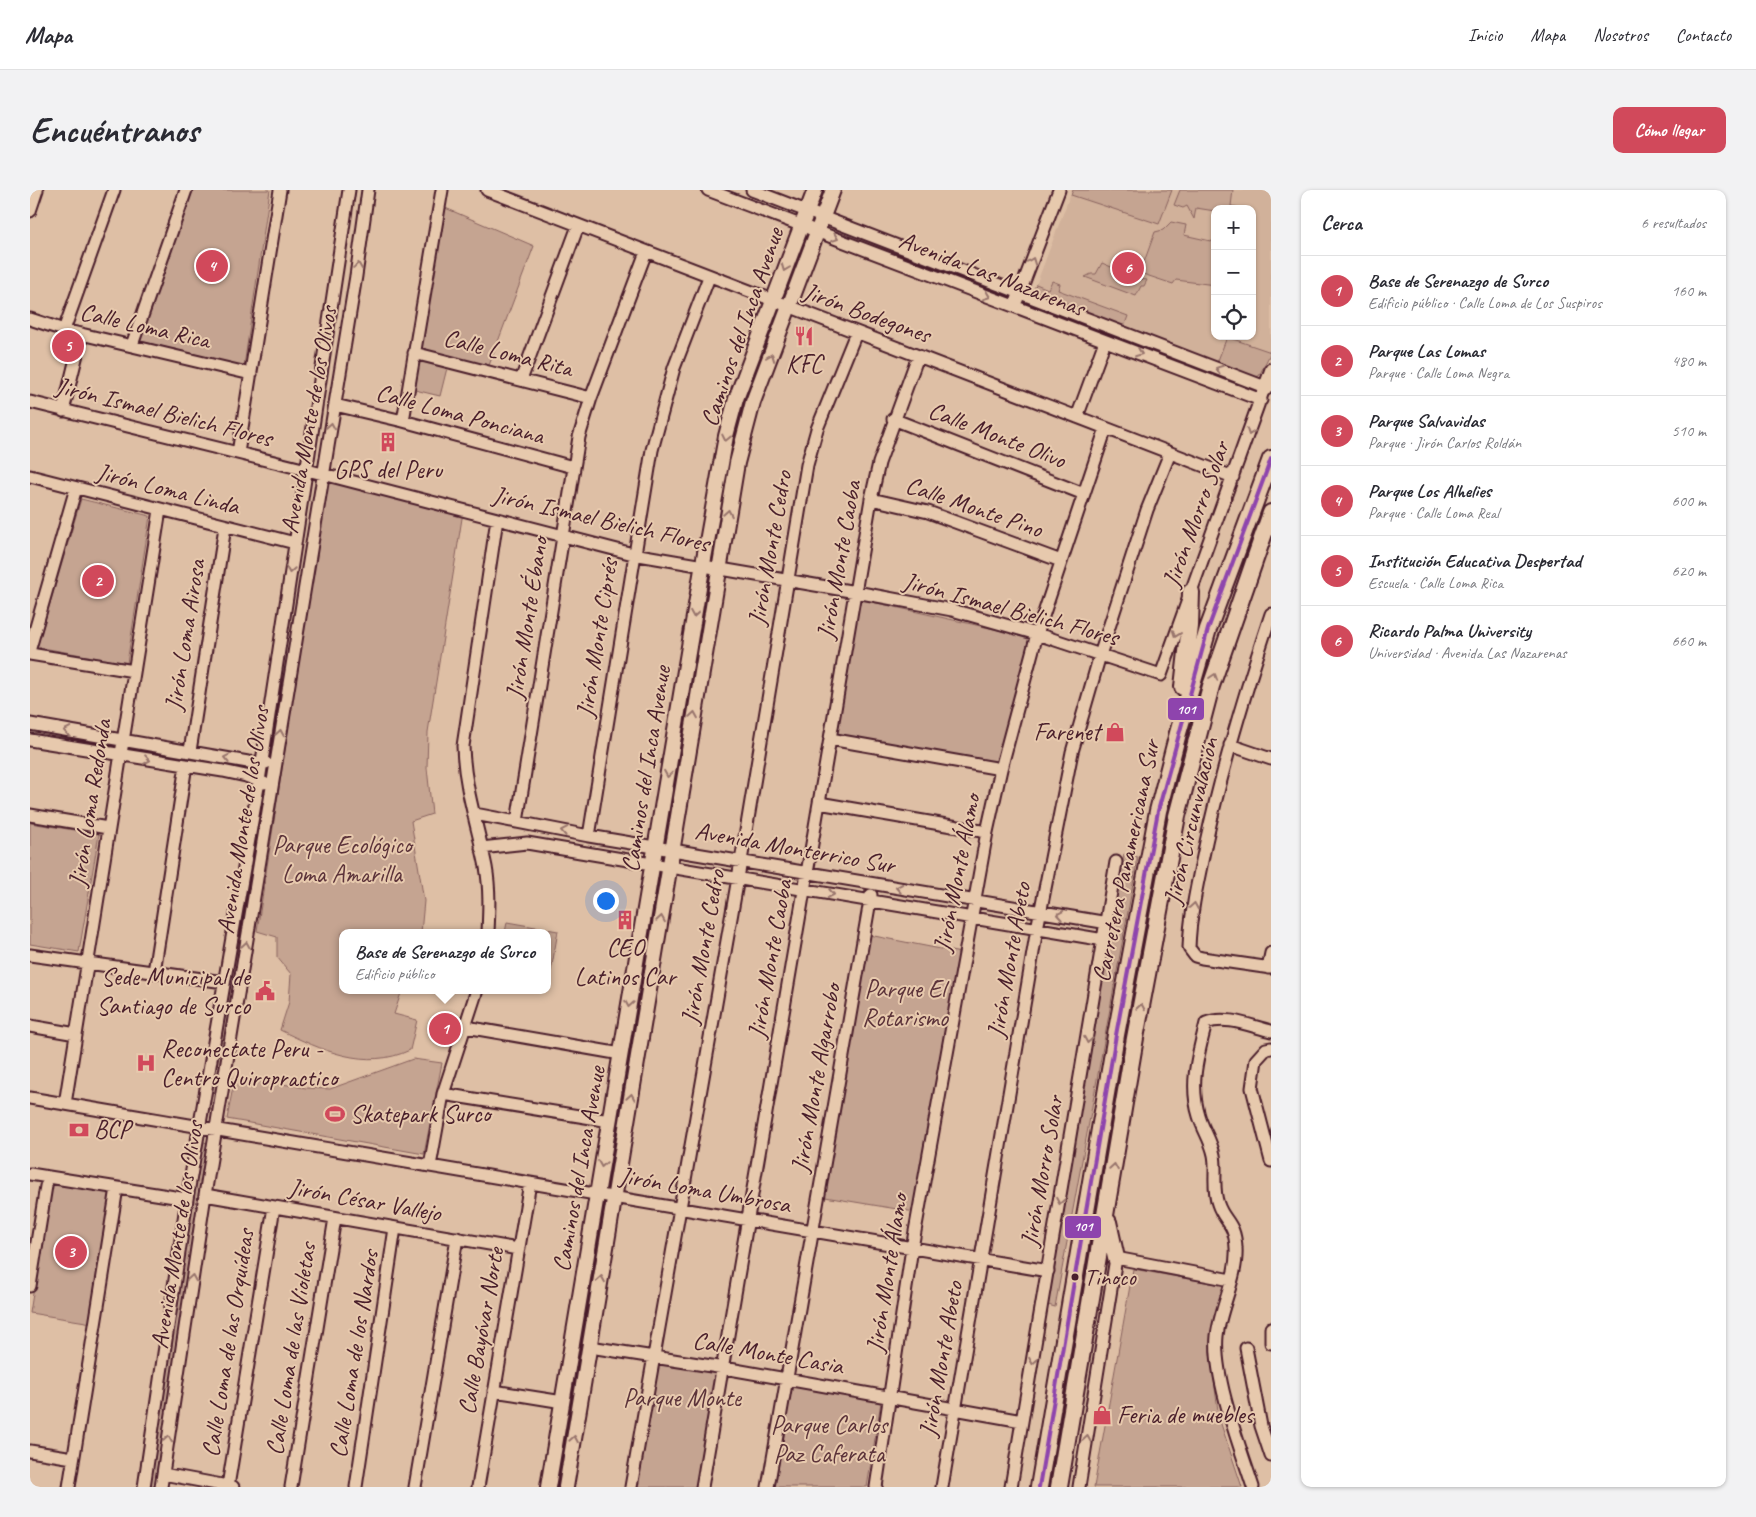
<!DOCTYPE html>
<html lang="es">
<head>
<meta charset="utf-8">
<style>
  body { margin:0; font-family:Caveat,sans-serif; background:#f2f2f3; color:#2b2b33 }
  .controls { position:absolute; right:15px; top:15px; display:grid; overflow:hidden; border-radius:10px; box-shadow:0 1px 4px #0004 }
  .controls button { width:45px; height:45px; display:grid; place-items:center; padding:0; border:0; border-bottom:1px solid #e1e1e2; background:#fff; color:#2b2b33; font:25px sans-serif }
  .you { position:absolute; left:575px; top:710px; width:18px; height:18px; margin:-12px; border:4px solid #fff; border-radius:50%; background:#1a73e8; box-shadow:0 0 0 8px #1a73e833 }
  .badge { display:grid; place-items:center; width:32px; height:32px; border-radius:50%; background:#d1495b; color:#fff; font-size:16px; font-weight:700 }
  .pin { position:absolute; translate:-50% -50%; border:2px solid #fff; box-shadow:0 1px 5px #0006 }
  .popup { position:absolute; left:309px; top:739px; width:212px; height:65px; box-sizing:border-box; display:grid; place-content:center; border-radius:10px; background:#fff; filter:drop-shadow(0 1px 4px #0005); font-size:16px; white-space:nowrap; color:#7c7c81 }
  .popup b { font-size:19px; color:#2b2b33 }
  .popup::after { content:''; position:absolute; left:50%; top:100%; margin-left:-10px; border:10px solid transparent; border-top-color:#fff }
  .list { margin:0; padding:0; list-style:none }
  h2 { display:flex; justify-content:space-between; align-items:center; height:65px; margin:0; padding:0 20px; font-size:21px }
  h2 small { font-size:16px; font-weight:400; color:#7c7c81 }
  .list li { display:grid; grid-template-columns:32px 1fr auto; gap:15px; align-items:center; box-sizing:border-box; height:70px; padding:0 20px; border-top:1px solid #e1e1e2 }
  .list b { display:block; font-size:19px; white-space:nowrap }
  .list p { margin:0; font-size:16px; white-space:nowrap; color:#7c7c81 }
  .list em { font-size:16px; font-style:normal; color:#7c7c81 }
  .icon { flex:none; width:28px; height:28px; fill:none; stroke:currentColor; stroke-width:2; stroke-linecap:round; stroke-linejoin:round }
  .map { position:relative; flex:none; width:1241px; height:1297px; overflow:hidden; border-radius:10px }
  header { display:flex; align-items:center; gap:30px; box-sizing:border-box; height:70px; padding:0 25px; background:#fff; border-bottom:1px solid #e1e1e2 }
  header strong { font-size:24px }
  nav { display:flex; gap:28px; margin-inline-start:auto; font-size:18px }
  .intro { display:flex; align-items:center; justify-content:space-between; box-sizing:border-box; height:120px; padding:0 30px }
  h1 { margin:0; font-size:35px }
  .button { padding:12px 22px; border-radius:10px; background:#d1495b; color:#fff; font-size:18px; font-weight:700 }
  main { display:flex; gap:30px; padding:0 30px }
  aside { flex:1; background:#fff; border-radius:10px; box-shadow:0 1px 4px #0004 }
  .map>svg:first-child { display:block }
</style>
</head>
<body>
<header>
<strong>Mapa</strong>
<nav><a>Inicio</a><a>Mapa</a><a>Nosotros</a><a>Contacto</a></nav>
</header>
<div class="intro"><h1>Encuéntranos</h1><a class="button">Cómo llegar</a></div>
<main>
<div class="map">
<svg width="1241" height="1297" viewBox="0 0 1241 1297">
  <rect width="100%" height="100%" fill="#debfa5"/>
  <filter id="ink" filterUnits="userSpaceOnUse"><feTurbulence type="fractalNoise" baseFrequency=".02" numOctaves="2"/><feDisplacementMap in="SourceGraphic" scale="10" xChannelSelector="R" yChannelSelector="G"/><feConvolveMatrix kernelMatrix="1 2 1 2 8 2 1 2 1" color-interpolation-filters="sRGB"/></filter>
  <g filter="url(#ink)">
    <path fill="#d1b19a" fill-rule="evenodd" d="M1042 0H1241V161L1229 186 1224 187 1003 103ZM1185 19H1222V146H1185Z"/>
    <path fill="#c5a491" stroke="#88625e" d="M163 0H240L214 176 110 151Z
      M1043 0H1142L1129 34 1041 5Z
      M1150 0H1203L1201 16 1216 19H1185V21L1166 18 1164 29 1157 16 1153 18 1144 15Z
      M413 17 504 56 458 178 388 160Z
      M1141 32 1156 35 1154 45 1185 52V95L1146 90 1143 94 1110 83 1125 42 1133 40Z
      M805 38 981 105 979 110 802 43Z
      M1072 73 1109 89 1117 90 1114 96H1111L1106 106 1055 87 1061 84H1066Z
      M1022 91 1030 94 1028 100 1098 126 1094 137 1003 103 1006 94 1018 99Z
      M999 110 1227 198 1225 203 997 115Z
      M1197 147 1241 162 1229 186 1224 187 1187 173Z
      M389 171 417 178 410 206 385 200Z
      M297 288 433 322 398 542 397 578 402 624 381 631 394 711 391 743H312V800H372L364 824 387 830 380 860C336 881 291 860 250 840L259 812 261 784 247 767V747L227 741Z
      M51 309 120 326 97 473 7 457Z
      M829 409 1000 447 968 574 807 545Z
      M0 538 76 550 74 559 0 546Z
      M97 553 214 574 215 578 94 566Z
      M234 598 236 603 184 920H181L179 912Z
      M0 633 69 644 49 762 0 754Z
      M1094 664 1108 667 1025 1117 1018 1115Z
      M477 732 528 741 521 781H518V743H475Z
      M839 745 931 763 885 1022 795 1007Z
      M383 869 412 873 394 964 197 929 205 886 276 898 300 899Z
      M172 951 179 954 124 1297H118Z
      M20 992 81 1002 62 1133 0 1123Z
      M1103 1079 1192 1095 1195 1099 1180 1161 1189 1228 1212 1297H1064Z
      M627 1172 688 1182 667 1297H606Z
      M762 1196 851 1212 837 1297H745Z"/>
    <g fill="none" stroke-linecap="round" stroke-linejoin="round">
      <defs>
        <path id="minor" d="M457 0 1203 287
          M678 0 1231 210
          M722 0 1235 197
          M0 21 7 0
          M987 110 1029 0
          M0 129 34 140 221 184
          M34 140 84 0
          M102 155 156 0
          M384 163 561 208
          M491 190 548 36
          M0 212 293 284 603 364 826 402 922 420 1007 444 1131 485 1241 179
          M305 215 373 231 543 277
          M33 221 52 144
          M1047 227 1075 151
          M863 229 1054 304
          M373 231 412 0
          M208 263 250 0
          M0 286 265 353
          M841 309 898 322 1031 371
          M1241 424C1216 499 1193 575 1176 652 1169 686 1160 723 1159 758L1165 766 1172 768 1241 778
          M0 458 46 298
          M0 464 104 481
          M0 534 218 572 236 573
          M800 549 971 579
          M0 550 193 581 216 586 234 593
          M1200 555 1241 569
          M160 561 195 337
          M789 613 957 642
          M445 624 559 646 1078 733
          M0 625 78 638
          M487 632 549 247 561 208 616 62
          M559 646 622 260 644 178 679 87
          M451 658 497 653 1074 750
          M458 743C459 721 460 699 456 677 448 637 434 597 433 556L467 329
          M0 765 194 792
          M1238 778 1241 763
          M124 782 156 575
          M0 836 46 844
          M436 837 591 864
          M1241 858 1236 859 1226 870 1222 898 1241 971
          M413 904 580 931
          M0 908 1018 1081
          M35 914 130 320
          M400 976 413 904 447 800
          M0 984 157 1009
          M175 1005 488 1059
          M0 1096 16 996
          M1241 1138V1153
          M560 1157 694 1178 992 1231
          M1216 1158 1231 1236 1241 1266
          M464 1201 533 1212
          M0 1261 43 1268
          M133 1284 203 1297
          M198 1296 244 1017
          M39 1297 87 998
          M114 1297 157 1009 229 591 319 0
          M131 1297 175 1005 326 86 338 0
          M261 1297 305 1028
          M326 1297 365 1038
          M385 1297 427 1048
          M448 1297 500 993
          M601 1297 711 671 777 275 787 239 826 143
          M672 1297 841 309 849 273 888 166
          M738 1297 841 705
          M846 1297 882 1058 957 642 971 579 1007 444 1076 238
          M912 1297 1007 739 1042 562 1070 465 1117 320 1140 263
          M981 1297 1086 672
          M1049 1297 1086 1068 1201 1090
          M1223 1297C1210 1257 1183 1187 1187 1146 1190 1118 1208 1086 1206 1058 1205 1032 1194 1032 1188 1014 1182 999 1187 980 1184 965 1181 950 1173 940 1169 926 1159 894 1168 865 1176 833 1196 825 1220 836 1241 841"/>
        <path id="major" d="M518 1297 671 385 696 246 706 209 785 0
          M536 1297 707 273 723 212 803 0"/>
        <path id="highway" d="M1235 197 1241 193
          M1153 497 1160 436 1161 402
          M1078 1032 1086 1068
          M1009 1297 1086 845 1128 621 1148 543 1178 439 1241 269
          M1029 1297 1105 848 1147 626 1181 496 1241 323"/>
      </defs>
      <use href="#minor" stroke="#4a1f2b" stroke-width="15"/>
      <use href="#major" stroke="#4a1f2b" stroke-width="18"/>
      <use href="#highway" stroke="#4a1f2b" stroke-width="20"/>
      <use href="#minor" stroke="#e7c9ad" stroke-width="11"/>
      <use href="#major" stroke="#e7c9ad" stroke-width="14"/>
      <use href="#highway" stroke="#e7c9ad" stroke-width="16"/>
      <defs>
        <path id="bus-1" d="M1009 1297 1086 845 1128 621 1178 439 1241 269"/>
      </defs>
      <use href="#bus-1" stroke="#e7c9ad" stroke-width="8"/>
      <use href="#bus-1" stroke="#8e44ad" stroke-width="4"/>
    </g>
    <defs><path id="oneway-chevron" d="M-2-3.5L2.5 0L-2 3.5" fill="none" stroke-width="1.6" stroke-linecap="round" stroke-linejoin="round" transform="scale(1.25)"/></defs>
    <g stroke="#98746c">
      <use href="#oneway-chevron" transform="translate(805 48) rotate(21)"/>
      <use href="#oneway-chevron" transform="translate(1002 71) rotate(-69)"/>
      <use href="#oneway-chevron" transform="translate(328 76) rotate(-82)"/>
      <use href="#oneway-chevron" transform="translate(755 78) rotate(111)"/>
      <use href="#oneway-chevron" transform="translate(957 106) rotate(21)"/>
      <use href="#oneway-chevron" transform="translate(1109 163) rotate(21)"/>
      <use href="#oneway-chevron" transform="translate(741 167) rotate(-69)"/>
      <use href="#oneway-chevron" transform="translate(1189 179) rotate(-159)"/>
      <use href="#oneway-chevron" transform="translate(301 236) rotate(-80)"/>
      <use href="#oneway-chevron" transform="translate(1220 242) rotate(110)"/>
      <use href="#oneway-chevron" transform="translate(696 248) rotate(102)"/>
      <use href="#oneway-chevron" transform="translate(698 323) rotate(-80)"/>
      <use href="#oneway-chevron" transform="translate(260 380) rotate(99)"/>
      <use href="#oneway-chevron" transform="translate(664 424) rotate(99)"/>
      <use href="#oneway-chevron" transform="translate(1146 444) rotate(110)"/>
      <use href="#oneway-chevron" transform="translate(1184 487) rotate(-72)"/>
      <use href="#oneway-chevron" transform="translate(664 525) rotate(-81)"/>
      <use href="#oneway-chevron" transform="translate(37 541) rotate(-170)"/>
      <use href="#oneway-chevron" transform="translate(250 543) rotate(-81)"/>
      <use href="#oneway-chevron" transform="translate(197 568) rotate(-169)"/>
      <use href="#oneway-chevron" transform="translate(117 570) rotate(8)"/>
      <use href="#oneway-chevron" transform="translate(638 584) rotate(99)"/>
      <use href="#oneway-chevron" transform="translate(534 641) rotate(-169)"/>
      <use href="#oneway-chevron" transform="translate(869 698) rotate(-170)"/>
      <use href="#oneway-chevron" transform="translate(801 704) rotate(10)"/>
      <use href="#oneway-chevron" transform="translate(1164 716) rotate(-81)"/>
      <use href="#oneway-chevron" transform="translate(1030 725) rotate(-170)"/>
      <use href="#oneway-chevron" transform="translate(631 729) rotate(-81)"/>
      <use href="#oneway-chevron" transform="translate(216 755) rotate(-81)"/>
      <use href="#oneway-chevron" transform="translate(599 814) rotate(100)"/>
      <use href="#oneway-chevron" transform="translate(1111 817) rotate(-80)"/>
      <use href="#oneway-chevron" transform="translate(1058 850) rotate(100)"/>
      <use href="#oneway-chevron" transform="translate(601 907) rotate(-81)"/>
      <use href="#oneway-chevron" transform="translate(572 974) rotate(99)"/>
      <use href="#oneway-chevron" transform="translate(1084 977) rotate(-81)"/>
      <use href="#oneway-chevron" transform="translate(1030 1011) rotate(100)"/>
      <use href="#oneway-chevron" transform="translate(162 1088) rotate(-81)"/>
      <use href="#oneway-chevron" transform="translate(571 1089) rotate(-81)"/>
      <use href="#oneway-chevron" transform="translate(1003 1171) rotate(100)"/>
      <use href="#oneway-chevron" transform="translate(138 1249) rotate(-81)"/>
      <use href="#oneway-chevron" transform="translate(544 1249) rotate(-80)"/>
      <use href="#oneway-chevron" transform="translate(1057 1249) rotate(-81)"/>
    </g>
  </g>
  <defs>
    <symbol id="restaurant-bare" viewBox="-9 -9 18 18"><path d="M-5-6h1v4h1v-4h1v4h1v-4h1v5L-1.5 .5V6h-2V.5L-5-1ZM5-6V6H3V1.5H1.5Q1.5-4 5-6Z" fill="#d1495b" stroke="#e7c9ad" stroke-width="2.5" paint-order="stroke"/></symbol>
    <symbol id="building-bare" viewBox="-9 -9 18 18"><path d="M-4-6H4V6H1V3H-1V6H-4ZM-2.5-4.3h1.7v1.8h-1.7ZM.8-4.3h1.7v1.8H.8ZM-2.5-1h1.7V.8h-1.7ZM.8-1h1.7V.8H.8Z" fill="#d1495b" stroke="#e7c9ad" stroke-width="2.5" paint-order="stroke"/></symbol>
    <symbol id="shop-bare" viewBox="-9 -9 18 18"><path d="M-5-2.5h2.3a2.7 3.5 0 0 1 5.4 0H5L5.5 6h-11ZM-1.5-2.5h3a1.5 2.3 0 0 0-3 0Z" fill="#d1495b" stroke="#e7c9ad" stroke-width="2.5" paint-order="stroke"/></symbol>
    <symbol id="civic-bare" viewBox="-9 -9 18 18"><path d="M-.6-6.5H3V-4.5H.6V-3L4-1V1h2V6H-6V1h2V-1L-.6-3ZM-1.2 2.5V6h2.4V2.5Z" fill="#d1495b" stroke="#e7c9ad" stroke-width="2.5" paint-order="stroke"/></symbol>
    <symbol id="hospital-bare" viewBox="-9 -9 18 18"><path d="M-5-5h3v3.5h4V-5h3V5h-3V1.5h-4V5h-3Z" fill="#d1495b" stroke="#e7c9ad" stroke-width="2.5" paint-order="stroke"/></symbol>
    <symbol id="stadium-bare" viewBox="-9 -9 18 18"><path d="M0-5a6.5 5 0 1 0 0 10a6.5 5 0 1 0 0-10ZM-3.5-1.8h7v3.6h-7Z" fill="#d1495b" stroke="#e7c9ad" stroke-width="2.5" paint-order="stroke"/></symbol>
    <symbol id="bank-bare" viewBox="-9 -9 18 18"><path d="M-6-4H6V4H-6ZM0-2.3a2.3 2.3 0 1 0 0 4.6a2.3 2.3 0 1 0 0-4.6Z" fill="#d1495b" stroke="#e7c9ad" stroke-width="2.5" paint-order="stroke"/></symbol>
  </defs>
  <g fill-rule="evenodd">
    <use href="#restaurant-bare" x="760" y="132" width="28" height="28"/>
    <use href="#building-bare" x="344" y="238" width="28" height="28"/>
    <use href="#shop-bare" x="1071" y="528" width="28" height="28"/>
    <use href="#building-bare" x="581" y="716" width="28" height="28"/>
    <use href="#civic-bare" x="221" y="787" width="28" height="28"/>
    <use href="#hospital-bare" x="102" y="859" width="28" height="28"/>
    <use href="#stadium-bare" x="291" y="910" width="28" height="28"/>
    <use href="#bank-bare" x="35" y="926" width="28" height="28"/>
    <use href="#shop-bare" x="1058" y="1211" width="28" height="28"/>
  </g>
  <circle fill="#4a1f2b" stroke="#e7c9ad" stroke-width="2" cx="1045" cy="1087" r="4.5"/>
  <g text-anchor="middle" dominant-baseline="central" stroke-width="4" stroke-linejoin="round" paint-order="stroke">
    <g font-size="24" fill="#4a1f2b" stroke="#e7c9ad" text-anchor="start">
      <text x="1054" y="1087">Tinoco</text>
    </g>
    <g font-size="25" fill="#4a1f2b" stroke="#e7c9ad">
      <text transform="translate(962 84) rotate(21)">Avenida Las Nazarenas</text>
      <text transform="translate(837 123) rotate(20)">Jirón Bodegones</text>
      <text transform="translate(115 136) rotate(13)">Calle Loma Rica</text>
      <text transform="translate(712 137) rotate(-71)">Caminos del Inca Avenue</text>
      <text transform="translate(478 163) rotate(14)">Calle Loma Rita</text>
      <text transform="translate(134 222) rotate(14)">Jirón Ismael Bielich Flores</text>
      <text transform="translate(430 224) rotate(15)">Calle Loma Ponciana</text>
      <text transform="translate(279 230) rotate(-80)">Avenida Monte de los Olivos</text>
      <text transform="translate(967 245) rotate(21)">Calle Monte Olivo</text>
      <text transform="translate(138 299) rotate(14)">Jirón Loma Linda</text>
      <text transform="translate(944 317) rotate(19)">Calle Monte Pino</text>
      <text transform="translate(1166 324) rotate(-70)">Jirón Morro Solar</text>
      <text transform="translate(571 329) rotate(13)">Jirón Ismael Bielich Flores</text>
      <text transform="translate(740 358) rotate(-80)">Jirón Monte Cedro</text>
      <text transform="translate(809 370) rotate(-80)">Jirón Monte Caoba</text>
      <text transform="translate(981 419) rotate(15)">Jirón Ismael Bielich Flores</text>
      <text transform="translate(497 428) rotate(-81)">Jirón Monte Ébano</text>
      <text transform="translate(155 445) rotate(-81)">Jirón Loma Airosa</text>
      <text transform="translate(567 448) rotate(-81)">Jirón Monte Ciprés</text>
      <text transform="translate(616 579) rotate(-81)">Caminos del Inca Avenue</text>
      <text transform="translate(60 613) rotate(-81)">Jirón Loma Redonda</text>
      <text transform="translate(213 630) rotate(-81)">Avenida Monte de los Olivos</text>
      <text transform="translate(1161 631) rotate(-77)">Jirón Circunvalación</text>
      <text transform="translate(765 658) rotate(10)">Avenida Monterrico Sur</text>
      <text transform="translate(1096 671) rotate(-78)">Carretera Panamericana Sur</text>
      <text transform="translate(927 683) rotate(-79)">Jirón Monte Álamo</text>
      <text transform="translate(673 757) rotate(-80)">Jirón Monte Cedro</text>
      <text transform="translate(740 769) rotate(-80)">Jirón Monte Caoba</text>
      <text transform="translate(979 770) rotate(-80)">Jirón Monte Abeto</text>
      <text transform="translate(786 888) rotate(-80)">Jirón Monte Algarrobo</text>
      <text transform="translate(549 979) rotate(-80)">Caminos del Inca Avenue</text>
      <text transform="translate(1012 981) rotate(-80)">Jirón Morro Solar</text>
      <text transform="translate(675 1000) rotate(10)">Jirón Loma Umbrosa</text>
      <text transform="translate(335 1010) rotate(10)">Jirón César Vallejo</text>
      <text transform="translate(147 1045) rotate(-81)">Avenida Monte de los Olivos</text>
      <text transform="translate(857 1083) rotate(-81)">Jirón Monte Álamo</text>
      <text transform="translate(451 1141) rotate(-80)">Calle Bayóvar Norte</text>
      <text transform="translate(198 1153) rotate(-81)">Calle Loma de las Orquídeas</text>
      <text transform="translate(261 1159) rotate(-81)">Calle Loma de las Violetas</text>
      <text transform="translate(738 1163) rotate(10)">Calle Monte Casia</text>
      <text transform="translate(324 1164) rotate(-81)">Calle Loma de los Nardos</text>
      <text transform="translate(911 1169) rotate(-80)">Jirón Monte Abeto</text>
    </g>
    <g font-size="25" fill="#4a1f2b" stroke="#e7c9ad" text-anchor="start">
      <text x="774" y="174" text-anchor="middle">KFC</text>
      <text x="358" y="280" text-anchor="middle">GPS del Peru</text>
      <text x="1070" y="542" text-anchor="end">Farenet</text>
      <text x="595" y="758" text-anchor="middle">CEO<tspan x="595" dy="29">Latinos Car</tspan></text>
      <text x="220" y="787" text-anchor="end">Sede Municipal de<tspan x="220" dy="29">Santiago de Surco</tspan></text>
      <text x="131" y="859">Reconectate Peru -<tspan x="131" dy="29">Centro Quiropractico</tspan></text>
      <text x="320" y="924">Skatepark Surco</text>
      <text x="64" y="940">BCP</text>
      <text x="1087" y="1225">Feria de muebles</text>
    </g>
    <g font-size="25" fill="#5c333a" stroke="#e7c9ad">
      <text x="312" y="655">Parque Ecológico<tspan x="312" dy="29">Loma Amarilla</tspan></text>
      <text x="875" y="799">Parque El<tspan x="875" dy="29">Rotarismo</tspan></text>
      <text x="652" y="1208">Parque Monte</text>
      <text x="799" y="1235">Parque Carlos<tspan x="799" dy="29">Paz Caferata</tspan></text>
    </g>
  </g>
  <g stroke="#e7c9ad" stroke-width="2">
    <rect x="1137" y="507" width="38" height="24" rx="5" fill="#8e44ad"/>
    <rect x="1034" y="1025" width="38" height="24" rx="5" fill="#8e44ad"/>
  </g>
  <g font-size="14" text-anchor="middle" font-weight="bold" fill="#fff">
    <text x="1156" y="524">101</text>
    <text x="1053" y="1041">101</text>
  </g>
</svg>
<div class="controls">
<button>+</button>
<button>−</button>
<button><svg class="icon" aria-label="locate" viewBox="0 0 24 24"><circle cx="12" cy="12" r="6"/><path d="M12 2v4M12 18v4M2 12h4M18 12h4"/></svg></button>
</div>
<div class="you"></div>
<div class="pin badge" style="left:415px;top:839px">1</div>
<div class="popup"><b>Base de Serenazgo de Surco</b>Edificio público</div>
<div class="pin badge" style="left:68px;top:391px">2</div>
<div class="pin badge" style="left:41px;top:1062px">3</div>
<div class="pin badge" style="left:182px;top:76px">4</div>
<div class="pin badge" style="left:38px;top:156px">5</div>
<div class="pin badge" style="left:1098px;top:78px">6</div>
</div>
<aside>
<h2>Cerca<small>6 resultados</small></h2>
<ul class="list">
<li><span class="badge">1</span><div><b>Base de Serenazgo de Surco</b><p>Edificio público · Calle Loma de Los Suspiros</p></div><em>160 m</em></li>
<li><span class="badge">2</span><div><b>Parque Las Lomas</b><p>Parque · Calle Loma Negra</p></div><em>480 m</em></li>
<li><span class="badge">3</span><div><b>Parque Salvavidas</b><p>Parque · Jirón Carlos Roldán</p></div><em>510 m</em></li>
<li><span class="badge">4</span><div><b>Parque Los Alhelies</b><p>Parque · Calle Loma Real</p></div><em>600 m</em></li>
<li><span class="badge">5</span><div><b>Institución Educativa Despertad</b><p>Escuela · Calle Loma Rica</p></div><em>620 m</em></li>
<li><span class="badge">6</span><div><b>Ricardo Palma University</b><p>Universidad · Avenida Las Nazarenas</p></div><em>660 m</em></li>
</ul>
</aside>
</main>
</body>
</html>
